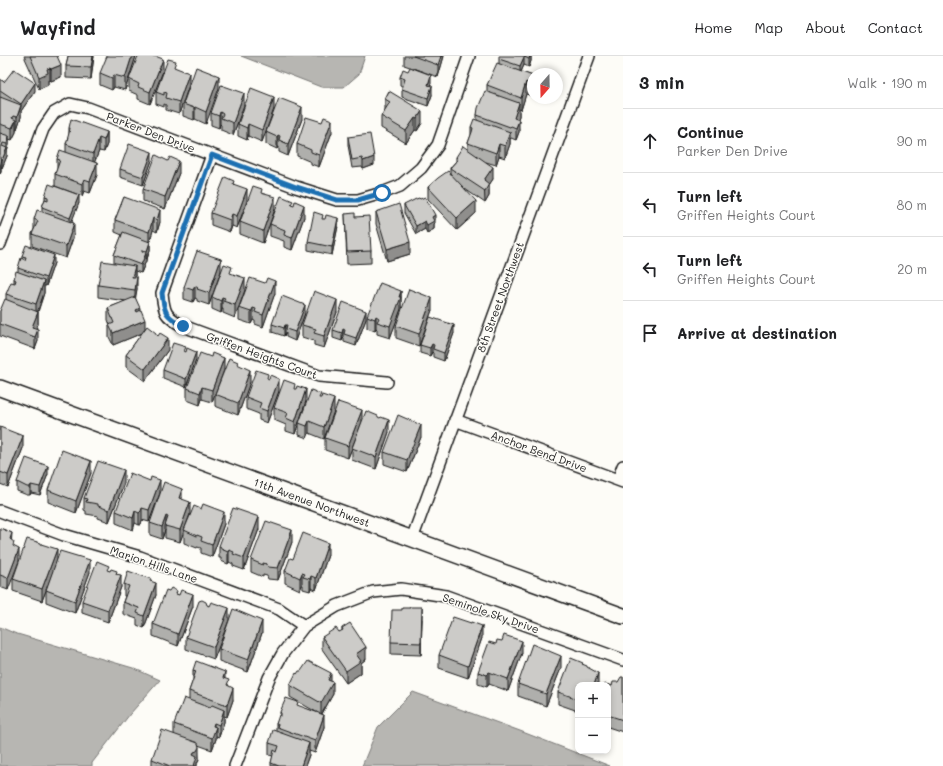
<!DOCTYPE html>
<html lang="en">
<head>
<meta charset="utf-8">
<style>
  body { margin:0; font-family:Mali,sans-serif; background:#f6f6f6; color:#202124 }
  .controls { position:absolute; right:12px; bottom:12px; display:grid; overflow:hidden; border-radius:8px; box-shadow:0 2px 6px #0003 }
  .controls button { width:36px; height:36px; display:grid; place-items:center; padding:0; border:0; border-bottom:1px solid #e0e0e0; background:#fff; color:#202124; font:20px sans-serif }
  .compass { position:absolute; left:527px; top:12px; width:36px; height:36px; border-radius:50%; background:#fff; box-shadow:0 2px 6px #0003; rotate:200deg }
  .stop { position:absolute; width:12px; height:12px; margin:-9px; border:3px solid #1f6fb2; border-radius:50%; background:#fff }
  .stop.end { background:#1f6fb2; border-color:#fff; box-shadow:0 1px 4px #0008 }
  .list { margin:0; padding:0; list-style:none }
  h2 { display:flex; justify-content:space-between; align-items:center; height:52px; margin:0; padding:0 16px; font-size:17px }
  h2 small { font-size:13px; font-weight:400; color:#757577 }
  .list li { display:grid; grid-template-columns:26px 1fr auto; gap:12px; align-items:center; box-sizing:border-box; height:64px; padding:0 16px; border-top:1px solid #e0e0e0 }
  .list b { display:block; font-size:15px; white-space:nowrap }
  .list p { margin:0; font-size:13px; white-space:nowrap; color:#757577 }
  .list em { font-size:13px; font-style:normal; color:#757577 }
  .icon { flex:none; width:22px; height:22px; fill:none; stroke:currentColor; stroke-width:2; stroke-linecap:round; stroke-linejoin:round }
  .map { position:relative; flex:none; width:623px; height:710px; overflow:hidden }
  header { display:flex; align-items:center; gap:24px; box-sizing:border-box; height:56px; padding:0 20px; background:#fff; border-bottom:1px solid #e0e0e0 }
  header strong { font-size:19px }
  nav { display:flex; gap:22px; margin-inline-start:auto; font-size:14px }
  main { display:flex }
  aside { flex:1; background:#fff }
  .map>svg:first-child { display:block }
</style>
</head>
<body>
<header>
<strong>Wayfind</strong>
<nav><a>Home</a><a>Map</a><a>About</a><a>Contact</a></nav>
</header>
<main>
<div class="map">
<svg width="623" height="710" viewBox="0 0 623 710">
  <rect width="100%" height="100%" fill="#fdfcf7"/>
  <filter id="ink" filterUnits="userSpaceOnUse"><feTurbulence type="fractalNoise" baseFrequency=".025" numOctaves="2"/><feDisplacementMap in="SourceGraphic" scale="8" xChannelSelector="R" yChannelSelector="G"/><feConvolveMatrix kernelMatrix="1 2 1 2 8 2 1 2 1" color-interpolation-filters="sRGB"/></filter>
  <g filter="url(#ink)">
    <path fill="#b7b6b2" stroke="#797876" d="M241 0H365L359 18 344 31H321Z
      M0 571 14 577 133 612 160 624 130 658 92 707V710H0Z
      M413 636 520 675 610 710H362L378 671Z"/>
    <g fill="none" stroke-linecap="round" stroke-linejoin="round">
      <defs>
        <path id="street" d="M212 99 162 237C164 257 165 260 183 270L319 320 387 326
          M0 188 43 73 54 57 70 48 88 52 296 131 337 144H358L382 137 400 130 421 112 438 89 469 0
          M455 364 623 426
          M618 424 623 410
          M0 455 64 479 140 501 279 553 304 570
          M412 483 589 0
          M235 710 269 622 283 597 304 570 337 550 373 536 401 533 446 540 623 604"/>
        <path id="secondary" d="M0 332 623 560"/>
      </defs>
      <use href="#street" stroke="#1c1c1c" stroke-width="14"/>
      <use href="#secondary" stroke="#1c1c1c" stroke-width="18"/>
      <use href="#street" stroke="#fdfcf7" stroke-width="11"/>
      <use href="#secondary" stroke="#fdfcf7" stroke-width="15"/>
    </g>
    <path fill="#afafac" stroke="#1c1c1c" d="M24 0H57L61 21 51 25 50 24H48V29L39 33Z
      M68 0H94L91 23 66 22V10Z
      M136 0 125 34 114 31 112 34 100 29V17Z
      M404 0H444L438 21 404 9Z
      M531 0V5L529 11 524 9 521 16 533 20 532 40 526 38 521 54 519 53V60L518 63 519 76 516 84 511 82 510 83V88L505 102 499 100 496 109 486 106 493 123 489 129V140L485 147 465 133 476 157 457 174 428 143V131L450 118V112L456 105V101L468 93V87L471 79V71L477 64V59L487 36V29L499 8V3Z
      M176 12 189 29 179 58 166 54V49L164 48V51L156 48V36Z
      M163 15 150 48 138 43V39L129 35V23Z
      M219 20 206 68 195 63 194 64 183 60V48Z
      M400 21 431 27 430 30 432 39 428 50 402 41V30L400 29Z
      M0 23 4 26 35 35 21 55V61L17 73H16V76L12 84 9 83V89L7 96V100L2 112 1 111V116L0 118Z
      M389 35 422 67 417 75 415 74 406 87 381 72V60L385 54V43Z
      M244 49 233 79 221 74V69L220 68 219 72 211 69V57Z
      M274 53 262 86 248 80 247 84 238 80V68Z
      M302 63 288 100 279 96V91H278L277 93 266 88V76Z
      M69 72 107 76V88L104 96 99 95 94 107 97 119 90 137 84 135 82 140 55 130V118L57 113V103L66 96V88L69 79Z
      M332 76 319 111 311 108V106L297 100V88Z
      M348 81 374 109 363 113 362 111 352 112 348 89Z
      M152 104 143 129 120 121V113Z
      M168 105 179 117 165 153 143 145V133Z
      M234 129 247 145 237 172 232 170 230 176 211 169V157Z
      M262 138 275 153 263 187 240 178V166Z
      M45 140 79 147 71 166 74 179 66 202 32 190V178L34 173V163L42 156V151L45 143Z
      M124 141 160 166 157 176 153 174 150 185V194L147 203H146V205L141 217 135 215V221L137 233 135 241 145 272 156 279 168 294 145 325 126 311V299L142 277 113 289 109 281V269H110L108 264V252L126 245 98 241V229L114 207V199L122 179 115 176V164Z
      M293 149 304 161 292 194 284 191V185L270 180V168Z
      M404 149 435 167 434 168V173L427 177 425 173 416 178 404 157Z
      M376 156 410 198 387 205 376 168Z
      M345 158 355 161 371 195V207L347 208Z
      M323 163 338 170 332 199 308 194V186Z
      M22 200 54 207 46 230H44V237L38 256V268L36 273 38 285 35 293 0 280V255L6 244V238L14 226V223L18 215V212L22 203Z
      M221 215 209 249 197 245V243L195 242 193 246 184 243V231Z
      M232 218 245 234 235 262 223 257V253H222L221 257 212 253V241Z
      M401 235V253L390 282 377 278V273L376 272 375 275 367 272V260Z
      M275 237 263 271 255 268V265L253 264 251 268 239 264V252Z
      M432 254 419 290 396 282V270Z
      M337 256 324 292 314 289V285L302 281V269Z
      M305 257 295 285 286 281V277H285L284 280 272 276V268Z
      M366 263 356 290 344 286V282L343 281 342 285 333 282V274Z
      M454 277 444 305 433 301V297L432 296 430 300 420 297V289Z
      M186 296 196 304 186 331 163 322V314Z
      M211 301 224 302 212 346 202 343 200 349 187 344V332Z
      M238 309 250 326 238 359 215 350V338Z
      M268 323 279 335 267 367 259 364V358L246 353V341Z
      M295 333 306 345 295 378 286 375V369L274 364V352Z
      M321 342 334 355 324 383 309 377 307 382 299 379V367Z
      M362 366 348 402 325 394V382Z
      M0 371 23 392 8 431 0 428Z
      M389 376 376 413 352 404V392Z
      M421 381 407 416 384 408V396Z
      M91 417 76 457 48 446V434Z
      M48 418 40 439 31 437 30 439H27L17 435V426Z
      M124 427 109 466 98 462V460L86 458V455L84 454V442Z
      M160 437 149 466 142 464 141 468 139 469 135 467 133 474 116 467V455Z
      M182 443 190 458 180 486 165 482V474L162 483 150 479V467Z
      M224 468 212 501 201 497V492L197 491V492L184 487V474Z
      M0 472 12 477 8 534 0 531Z
      M259 473 244 514 233 510V508L229 506 228 508 221 505V502H219V490Z
      M292 486 278 524 268 523 267 520 263 519V521L251 516V504Z
      M41 489 57 505 90 516 75 557 46 546V534L53 514 42 545 13 535V523Z
      M328 499 316 534 311 532 310 535 303 533V529H302L300 534 285 527V515L293 503Z
      M109 515 117 518 121 531 108 566 82 557V545Z
      M151 526 156 539 144 572 137 569V563L123 558V546L125 540H124V528Z
      M177 538 193 550 178 590 153 580V568Z
      M207 549 229 564 214 603 186 593V581Z
      M410 552 422 563 421 599 391 598V586L402 554Z
      M342 572 366 603 361 607V617L346 627 322 593V581L339 576 342 575Z
      M262 577 248 616 219 605V593Z
      M482 582 468 622 439 612V599Z
      M522 597 508 635 489 628 487 631 478 628V616Z
      M583 608 587 612 598 629H578V655L558 648V636Z
      M561 612 546 650 518 640V628Z
      M193 614 225 623 229 630 233 644 227 661 224 660V666L219 681 216 680V683L212 694 198 689 199 703 197 707V710H152V703L174 679V668L189 644V635L193 624Z
      M297 618 331 625 333 638 322 658 324 671 315 697 309 695V699L305 710H271V707L273 700 269 699V687L276 675V668L280 660V656L298 650 318 657 290 641V629Z
      M623 621V676L608 671V629L612 630 618 626Z"/>
    <path fill="#8f8e8c" stroke="#1c1c1c" d="M93 0H94L91 23V11Z
      M132 0H136L125 34V22Z
      M441 0H444L438 21V9Z
      M530 0H531V5L529 11V3Z
      M524 1V9L520 18V10Z
      M163 3V15L150 48V36Z
      M61 9V21L51 25V13Z
      M50 12V24H48V29L39 33V21L47 13Z
      M189 17V29L179 58V46Z
      M114 19V31L112 34V22Z
      M431 19V27L428 37V29Z
      M219 20V32L206 68V56Z
      M526 26V38L521 54V42Z
      M533 26V38L532 40V28Z
      M35 27V35L21 55V61L17 73V61L21 51V48Z
      M432 30V39L428 50V42Z
      M244 37V49L233 79V67Z
      M274 41V53L262 86V74Z
      M519 47V60L515 71 514 62Z
      M195 51V63L194 64V52Z
      M302 51V63L288 100V88Z
      M422 55V67L417 75V63Z
      M220 56V68L219 72V60Z
      M13 60V72L16 64V76L12 84V62Z
      M415 62V74L406 87V75Z
      M332 64V76L319 111V99Z
      M519 64V76L516 84V72Z
      M248 68V80L247 84V72Z
      M107 76V88L104 96V84Z
      M510 76V88L505 102V90Z
      M278 79V91L277 93V81Z
      M9 80V89L7 96V100L2 112V104L7 92V88Z
      M99 82V95L93 110V98Z
      M499 88V100L496 109V97Z
      M152 96V104L143 129V121Z
      M374 101V109L363 113V105Z
      M1 104V116L0 118V106Z
      M179 105V117L165 153V141Z
      M97 107V119L90 137V125Z
      M493 111V123L489 129V140L485 147 484 124Z
      M84 123V135L82 140V128Z
      M247 133V145L237 172V160Z
      M79 139V147L70 170V162Z
      M275 141V153L263 187V175Z
      M476 145V157L457 174V162Z
      M304 149V161L292 194V182Z
      M160 154V166L157 176V164Z
      M232 158V170L230 176V164Z
      M435 159V167L434 168V173L427 177V169L432 161Z
      M153 162V174L149 188V176Z
      M338 162V170L332 199V191Z
      M425 165V173L416 178V170Z
      M74 167V179L66 202V190Z
      M150 186V194L147 203V195Z
      M410 186V198L387 205V193Z
      M146 197V205L141 217V209Z
      M54 199V207L46 230V222Z
      M221 203V215L209 249V237Z
      M135 210V222L132 221Z
      M137 221V233L135 246V234Z
      M245 222V234L235 262V249Z
      M44 225V237L36 260V248Z
      M275 225V237L263 271V259Z
      M195 230V242L193 246V234Z
      M401 235V253L390 282V270Z
      M222 241V253L221 257V245Z
      M432 242V254L419 290V278Z
      M337 244V256L324 292V280Z
      M305 249V257L295 285V276Z
      M140 252V264L136 254Z
      M253 252V264L251 268V256Z
      M366 255V263L356 290V282Z
      M38 256V268L33 281 32 271Z
      M376 260V272L375 275V263Z
      M145 264V276L113 289V277Z
      M285 269V277L284 280V272Z
      M454 269V277L444 305V297Z
      M38 273V285L35 293V281Z
      M343 273V281L342 285V277Z
      M168 282V294L145 325V313Z
      M432 288V296L430 300V292Z
      M196 296V304L186 331V323Z
      M224 302V314L212 346V334Z
      M250 314V326L238 359V347Z
      M279 323V335L267 367V355Z
      M202 331V343L200 349V337Z
      M306 333V345L295 378V366Z
      M334 343V355L324 383V371Z
      M362 354V366L348 402V390Z
      M389 364V376L376 413V401Z
      M309 365V377L307 382V370Z
      M421 369V381L407 416V404Z
      M23 380V392L8 431V419Z
      M91 405V417L76 457V445Z
      M48 410V418L40 439V431Z
      M124 414V427L109 466V454Z
      M160 424V437L149 466V454Z
      M31 429V437L30 439V431Z
      M182 433V445L179 442Z
      M190 446V458L180 486V474Z
      M142 452V464L141 468 139 469V457Z
      M135 455V467L133 474V462Z
      M224 456V468L212 501V489Z
      M166 460V470H165V474L162 483V471Z
      M259 461V473L244 514V502Z
      M292 474V486L278 524V512Z
      M328 487V499L316 534V522Z
      M19 493V505L8 534V522Z
      M57 493V505L42 545V533Z
      M229 494V506L228 508V496Z
      M90 504V516L75 557V545Z
      M302 517V529L300 534V522Z
      M121 519V531L108 566V554Z
      M311 520V532L310 535V523Z
      M156 527V539L144 572V560Z
      M193 538V550L178 590V578Z
      M422 551V563L421 599V587Z
      M229 552V564L214 603V591Z
      M262 565V577L248 616V604Z
      M482 570V582L468 622V610Z
      M522 585V597L508 635V623Z
      M366 591V603L361 607V617L346 627V615L356 598Z
      M561 600V612L546 650V638Z
      M225 616V628L223 622Z
      M489 616V628L487 631V619Z
      M331 617V629L333 626V638L321 659V647L328 624Z
      M598 617V629H594Z
      M233 632V644L227 661V649Z
      M224 654V666L219 681V669Z
      M324 659V671L315 697V685Z
      M214 667V677L216 671V683L212 694V682L213 670Z
      M309 687V699L305 710H301Z
      M199 691V703L197 707V710H194L193 698 194 696Z"/>
    <path fill="#cccbc8" stroke="#1c1c1c" d="M30 0H57L61 9 51 13 50 12 47 13 48 17 39 21Z
      M68 0H93L91 11 66 10Z
      M107 0H132L125 22 114 19 112 22 100 17Z
      M138 0H155L163 3 150 36 138 31 139 28 129 23Z
      M413 0H441L438 9Z
      M499 0H530L529 3 524 1 520 10 499 3Z
      M168 3 176 5 174 11 189 17 179 46 166 42 167 37 164 36V39L156 36Z
      M497 7 533 20V26L532 28 526 26 521 42 487 29Z
      M196 11 219 20 206 56 195 51 194 52 183 48Z
      M410 11 431 19 428 29 432 30 428 42 402 33 405 23 400 21 403 13 408 15Z
      M14 13 35 27 21 48 0 34V23L4 26Z
      M221 29 244 37 233 67 221 62 223 58 220 56 219 60 211 57Z
      M251 32 274 41 262 74 248 68 247 72 238 68Z
      M389 35 422 55 417 63 415 62 406 75 381 60 390 46 385 43Z
      M485 35 519 47 514 62 519 64 516 72 511 70 510 71 477 59 478 52Z
      M0 41 21 49 17 61 13 60 12 62 16 64 12 72 0 68Z
      M279 42 302 51 288 88 279 84 280 80 278 79 277 81 266 76Z
      M306 61 322 66 324 61 332 64 319 99 311 96V94L297 88Z
      M71 63 107 76 104 84 99 82 93 98 66 88 69 77 70 72H69Z
      M474 63 510 76 505 90 499 88 496 97 468 87 472 76 473 72 471 71Z
      M0 77 9 80 7 88 3 87 2 90 7 92 2 104 0 103Z
      M370 78 374 101 363 105 362 102 352 104 348 81Z
      M129 88 152 96 143 121 120 113Z
      M463 90 493 111 484 124 489 128 485 135 450 112 458 103 456 101Z
      M60 94 97 107 90 125 84 123 82 128 55 118 60 104 57 103Z
      M156 99 168 105 170 101 179 105 165 141 143 133Z
      M448 115 476 145 457 162 428 131 438 122Z
      M225 121 234 125 233 128 247 133 237 160 232 158 230 164 211 157Z
      M49 128 79 139 70 162 42 151 45 143 48 144V141L45 140Z
      M253 130 262 133 261 137 275 141 263 175 240 166Z
      M281 140 293 145 291 148 294 149 295 145 304 149 292 182 284 179 285 174 270 168Z
      M124 141 160 154 157 164 153 162 149 176 115 164Z
      M425 141 435 159 432 161 434 165 427 169 425 165 416 170 404 149 416 143 419 142 420 143Z
      M399 148 410 186 387 193 376 156Z
      M37 154 74 167 66 190 32 178 38 165 34 163Z
      M314 156 323 159 322 163H325L326 159 338 162 332 191 308 186Z
      M355 157V161L369 160 371 195 347 196 345 158Z
      M123 176 150 186 147 195 142 194V196L146 197 141 209 114 199Z
      M26 189 54 199 46 222 18 212 21 202 25 204 26 201 22 200Z
      M197 195 221 203 209 237 197 233 198 232 195 230 193 234 184 231Z
      M102 205 135 210 132 221H137L135 234 98 229Z
      M224 208 232 211 230 217 245 222 235 249 223 245 225 242 222 241 221 245 212 241Z
      M16 215 44 225 36 248 6 238 11 226 15 227 16 224 14 223Z
      M250 222 265 227 267 222 275 225 263 259 255 256 256 253 253 252 251 256 239 252Z
      M380 227 401 235 399 241H401L390 270 377 266 379 262 376 260 375 263 367 260Z
      M409 233 432 242 419 278 396 270Z
      M314 235 337 244 324 280 314 277 316 273 302 269Z
      M282 240 305 249 295 276 286 273 287 269H285L284 272 272 268Z
      M135 241 140 252 136 254 137 256 141 254 145 264 113 277 109 269 114 267 108 252Z
      M5 243 38 256 32 271 38 273 35 281 0 268V255Z
      M343 246 366 255 356 282 344 278 345 274 343 273 342 277 333 274Z
      M430 261 454 269 444 297 433 293 434 289 432 288 430 292 420 289Z
      M147 270 156 277V278L158 280 160 277 168 282 145 313 126 299Z
      M173 287 186 291 184 295 186 296 187 292 196 296 186 323 163 314Z
      M200 297 211 301 212 297 224 302 212 334 202 331 200 337 187 332Z
      M229 302 238 306 237 308 250 314 238 347 215 338Z
      M256 314 268 318 267 322 269 323 270 319 279 323 267 355 259 352 261 347 246 341Z
      M284 324 295 328 294 333H296L297 330 306 333 295 366 286 362 288 357 274 352Z
      M311 334 321 338 319 342H321L322 339 334 343 324 371 309 365 307 370 299 367Z
      M338 346 362 354 348 390 325 382Z
      M366 355 378 360V361L380 362 381 361 389 364 376 401 352 392Z
      M398 359 421 369 407 404 384 396Z
      M0 371 23 380 8 419 0 416Z
      M62 394 91 405 76 445 48 434Z
      M26 402 48 410 40 431 31 429 30 431H27L17 426Z
      M98 405 124 414 109 454 98 450V448L86 446 87 443 84 442Z
      M130 417 150 425 151 421 160 424 149 454 142 452 141 455 139 457 135 455 133 462 116 455Z
      M164 426 182 433 179 442 190 446 180 474 165 470 168 461 166 460 162 471 150 467Z
      M203 448 224 456 212 489 201 485 202 481 197 479V480L184 474 194 450 201 453Z
      M233 452 259 461 244 502 233 498 234 496 229 494 228 496 221 493V491L219 490Z
      M266 465 292 474 278 512 268 511 267 508 263 507V509L251 504Z
      M0 472 12 477 10 483 14 486 13 490 19 493 8 522 0 519Z
      M303 477 328 487 316 522 311 520 310 523 303 521 305 518 302 517 300 522 285 515 290 502 293 503Z
      M27 483 41 487V488L57 493 42 533 13 523Z
      M60 495 90 504 75 545 46 534Z
      M97 505 109 510 107 514 110 515 111 513 117 515 116 518 121 519 108 554 82 545Z
      M128 515 151 523 150 525 156 527 144 560 137 557 139 552 123 546 129 530 124 528Z
      M171 532 177 535 176 538 179 539 181 534 193 538 178 578 153 568 166 534 169 535Z
      M202 544 206 546 207 549 209 550 211 546 229 552 214 591 186 581 199 545Z
      M410 551H422L421 587 391 586 392 554H402V552H410Z
      M233 553 262 565 248 604 219 593Z
      M453 561 471 567V566L482 570 468 610 439 599Z
      M350 567 366 591 356 598 361 605 346 615 322 581 336 572 339 576 343 574 342 572Z
      M504 579 522 585 508 623 489 616 487 619 478 616 489 586 496 588 497 584 502 585Z
      M532 588 561 600 546 638 518 628Z
      M571 602 583 607 582 608 587 610V611L598 617 594 629H578V643L558 636Z
      M196 605 225 616 223 622 229 624 227 629 233 632 227 649 189 635 196 615 193 614Z
      M308 605 331 617 328 624 333 626 321 647 290 629 296 617 297 618 299 615H301Z
      M621 621H623V664L608 659V629H604L605 628 612 630 613 626H618Z
      M184 642 210 652 212 649 224 654 219 669 214 667 213 670 216 671 212 682 174 668Z
      M286 642 298 646 297 649 324 659 315 685 277 671 278 668H276L279 659 281 660V657L280 656Z
      M162 674 198 687 199 691 197 695 194 696 193 698 197 700 194 710H170L152 703Z
      M273 674 309 687 301 710H279L271 707 274 694 277 696 279 690 269 687Z"/>
  </g>
  <g fill="none" stroke-linecap="round" stroke-linejoin="round" filter="url(#ink)">
    <path stroke="#1f6fb2" stroke-width="5" d="M183 270C166 260 164 257 162 237L212 99 296 131 337 144H358L382 137"/>
  </g>
  <g text-anchor="middle" dominant-baseline="central" stroke-width="3" stroke-linejoin="round" paint-order="stroke">
    <g font-size="11" fill="#1c1c1c" stroke="#fdfcf7">
      <text transform="translate(151 76) rotate(21)">Parker Den Drive</text>
      <text transform="translate(500 241) rotate(-70)">8th Street Northwest</text>
      <text transform="translate(262 299) rotate(20)">Griffen Heights Court</text>
      <text transform="translate(539 395) rotate(20)">Anchor Bend Drive</text>
      <text transform="translate(312 446) rotate(20)">11th Avenue Northwest</text>
      <text transform="translate(154 508) rotate(19)">Marion Hills Lane</text>
      <text transform="translate(491 557) rotate(19)">Seminole Sky Drive</text>
    </g>
  </g>
</svg>
<div class="controls">
<button>+</button>
<button>−</button>
</div>
<svg class="compass" viewBox="-18 -18 36 36"><path d="M0-13l5 13h-10z" fill="#e53935"/><path d="M0 13l5-13h-10z" fill="#757577"/></svg>
<div class="stop" style="left:382px;top:137px"></div>
<div class="stop end" style="left:183px;top:270px"></div>
</div>
<aside>
<h2>3 min<small>Walk · 190 m</small></h2>
<ul class="list">
<li><svg class="icon" aria-label="ahead" viewBox="0 0 24 24"><path d="M12 20V5M6 11l6-6 6 6"/></svg><div><b>Continue</b><p>Parker Den Drive</p></div><em>90 m</em></li>
<li><svg class="icon" aria-label="left" viewBox="0 0 24 24"><path d="M17 20v-9H6M10 6l-5 5 5 5"/></svg><div><b>Turn left</b><p>Griffen Heights Court</p></div><em>80 m</em></li>
<li><svg class="icon" aria-label="left" viewBox="0 0 24 24"><path d="M17 20v-9H6M10 6l-5 5 5 5"/></svg><div><b>Turn left</b><p>Griffen Heights Court</p></div><em>20 m</em></li>
<li><svg class="icon" aria-label="arrive" viewBox="0 0 24 24"><path d="M6 21V4h12l-3 4 3 4H6"/></svg><div><b>Arrive at destination</b></div></li>
</ul>
</aside>
</main>
</body>
</html>
